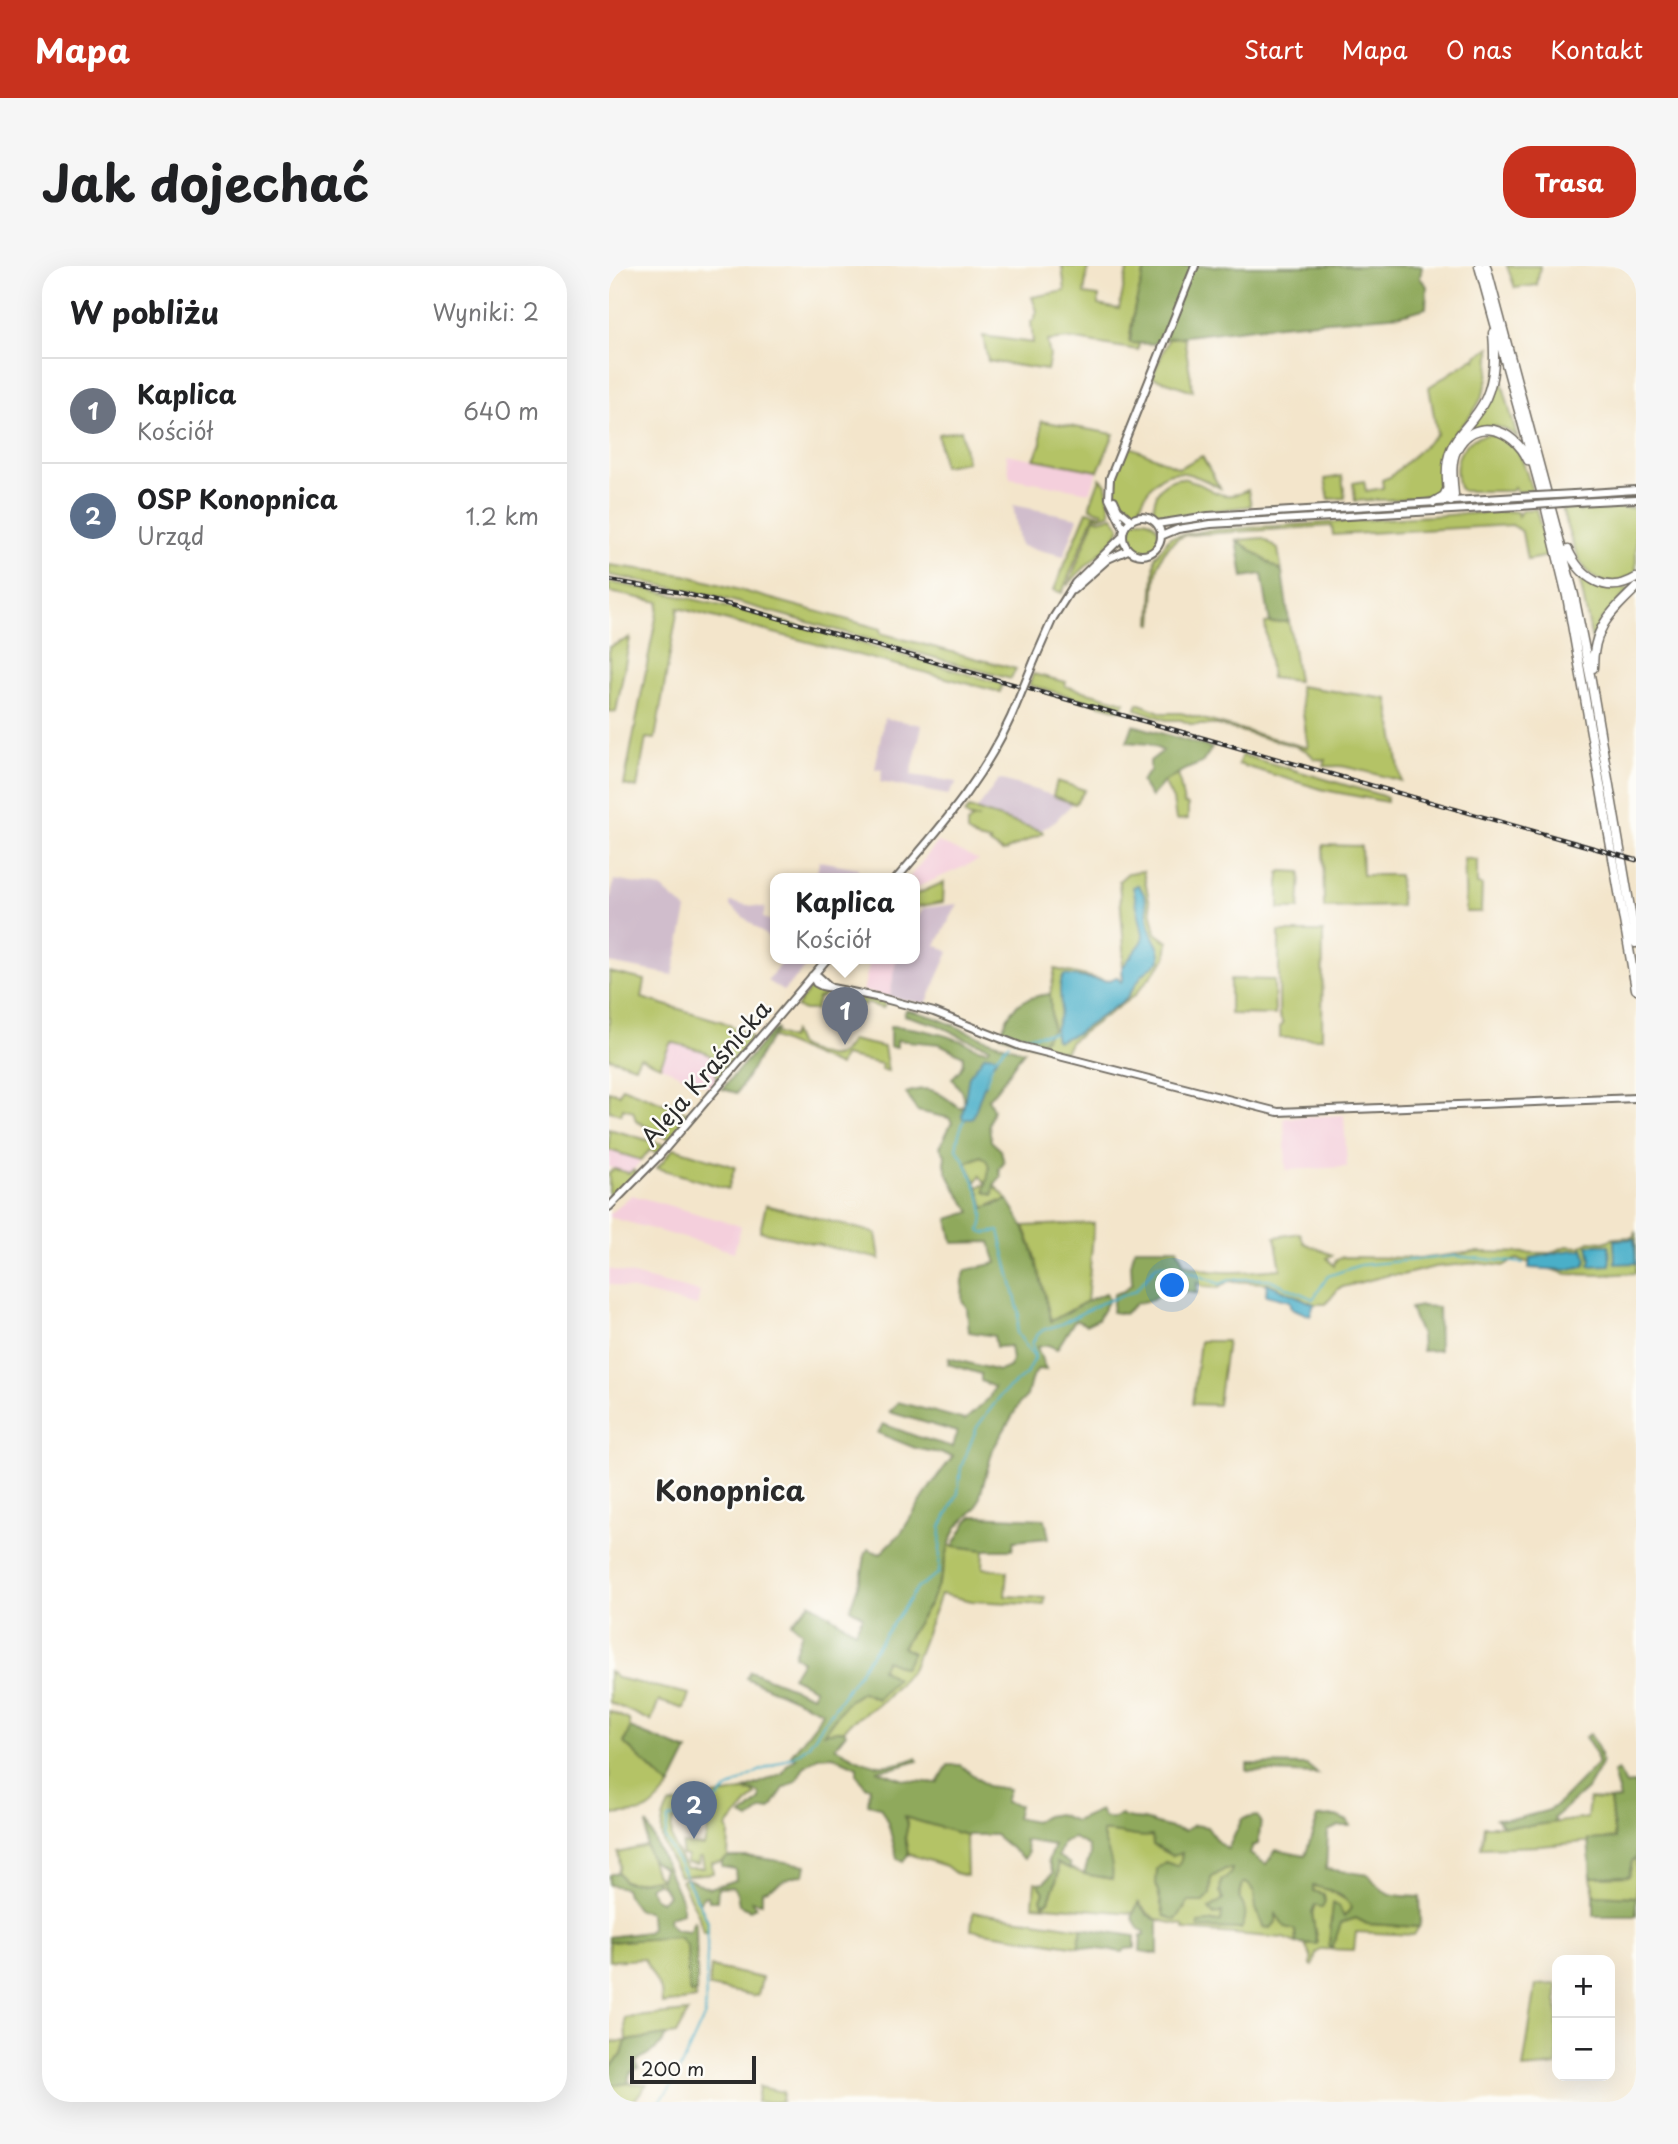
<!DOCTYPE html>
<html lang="pl">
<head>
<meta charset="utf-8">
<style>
  body { margin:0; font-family:"Playpen Sans",sans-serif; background:#f6f6f6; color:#202124 }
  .controls { position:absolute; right:21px; bottom:21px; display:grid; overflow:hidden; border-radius:14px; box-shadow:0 7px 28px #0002 }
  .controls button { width:63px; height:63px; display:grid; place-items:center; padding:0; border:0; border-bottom:2px solid #e0e0e0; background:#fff; color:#202124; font:35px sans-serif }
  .scale { position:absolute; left:21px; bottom:18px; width:126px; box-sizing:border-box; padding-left:7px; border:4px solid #2b2b2b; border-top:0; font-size:19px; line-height:24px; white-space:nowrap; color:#2b2b2b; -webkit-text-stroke:5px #fdfcf7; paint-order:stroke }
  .you { position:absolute; left:564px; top:1020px; width:24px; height:24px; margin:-18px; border:5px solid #fff; border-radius:50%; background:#1a73e8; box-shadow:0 0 0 10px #1a73e833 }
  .badge { display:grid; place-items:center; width:46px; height:46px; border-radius:50%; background:#c8321e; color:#fff; font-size:23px; font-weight:700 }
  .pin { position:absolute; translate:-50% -58px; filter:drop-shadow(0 2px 4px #0008) }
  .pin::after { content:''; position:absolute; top:37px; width:24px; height:21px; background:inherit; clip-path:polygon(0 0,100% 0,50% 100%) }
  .popup { position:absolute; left:161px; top:607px; width:150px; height:91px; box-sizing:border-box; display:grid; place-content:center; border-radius:14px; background:#fff; filter:drop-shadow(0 2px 5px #0005); font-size:23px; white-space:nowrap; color:#757577 }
  .popup b { font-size:26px; color:#202124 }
  .popup::after { content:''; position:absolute; left:50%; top:100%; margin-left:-14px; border:14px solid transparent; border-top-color:#fff }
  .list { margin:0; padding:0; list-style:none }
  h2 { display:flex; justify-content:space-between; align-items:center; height:91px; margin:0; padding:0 28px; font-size:30px }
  h2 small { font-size:23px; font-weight:400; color:#757577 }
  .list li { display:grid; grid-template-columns:46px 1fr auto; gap:21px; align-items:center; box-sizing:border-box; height:105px; padding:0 28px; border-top:2px solid #e0e0e0 }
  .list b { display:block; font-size:26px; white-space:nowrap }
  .list p { margin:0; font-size:23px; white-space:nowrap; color:#757577 }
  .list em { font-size:23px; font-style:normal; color:#757577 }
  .map { position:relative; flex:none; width:1027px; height:1836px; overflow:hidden; border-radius:28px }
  header { display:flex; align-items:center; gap:42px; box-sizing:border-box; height:98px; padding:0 35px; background:#c8321e; color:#fff }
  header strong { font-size:33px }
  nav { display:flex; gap:38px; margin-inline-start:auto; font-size:24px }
  .intro { display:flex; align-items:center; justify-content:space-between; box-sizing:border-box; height:168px; padding:0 42px }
  h1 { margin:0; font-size:49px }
  .button { padding:18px 32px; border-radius:28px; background:#c8321e; color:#fff; font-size:24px; font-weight:700 }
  main { display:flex; gap:42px; padding:0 42px }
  aside { flex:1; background:#fff; border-radius:28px; box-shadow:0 7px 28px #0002 }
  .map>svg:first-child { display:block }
</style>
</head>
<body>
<header>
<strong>Mapa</strong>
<nav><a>Start</a><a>Mapa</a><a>O nas</a><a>Kontakt</a></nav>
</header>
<div class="intro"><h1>Jak dojechać</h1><a class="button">Trasa</a></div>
<main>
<aside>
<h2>W pobliżu<small>Wyniki: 2</small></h2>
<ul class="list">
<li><span class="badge" style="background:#6b7280">1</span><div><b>Kaplica</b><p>Kościół</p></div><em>640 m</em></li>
<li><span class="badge" style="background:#5c6f8a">2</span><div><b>OSP Konopnica</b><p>Urząd</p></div><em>1.2 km</em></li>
</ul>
</aside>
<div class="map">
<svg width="1027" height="1836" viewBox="0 0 1027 1836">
  <rect width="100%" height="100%" fill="#fdfcf7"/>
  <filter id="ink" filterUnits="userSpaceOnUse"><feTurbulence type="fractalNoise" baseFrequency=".0143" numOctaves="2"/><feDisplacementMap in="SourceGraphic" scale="14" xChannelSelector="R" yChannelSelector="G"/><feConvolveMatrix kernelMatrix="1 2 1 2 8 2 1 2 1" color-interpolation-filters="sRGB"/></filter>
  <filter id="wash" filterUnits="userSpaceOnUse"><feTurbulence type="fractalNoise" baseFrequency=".00686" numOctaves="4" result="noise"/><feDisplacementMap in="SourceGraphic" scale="28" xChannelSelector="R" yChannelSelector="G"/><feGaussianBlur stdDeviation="1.57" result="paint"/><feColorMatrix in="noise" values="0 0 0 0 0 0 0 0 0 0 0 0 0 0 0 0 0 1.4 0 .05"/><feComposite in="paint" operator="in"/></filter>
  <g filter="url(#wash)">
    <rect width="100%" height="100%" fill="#f3e5cb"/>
    <path fill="#f4cfdc" d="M397 188 489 205 481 226 401 212Z
      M329 576 370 594 306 622V613H299Z
      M259 693H287L281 731 254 725 260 699Z
      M61 775 94 785 113 797 107 805 106 815 100 821 51 800Z
      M735 849 738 901 677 904 675 852Z
      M0 884 32 894 21 908 0 901Z
      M23 929 132 960 125 986 0 951V948Z
      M0 1003 91 1026 88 1040 0 1018Z"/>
    <path fill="#d0bdcc" d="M404 239 469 252 455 290 413 280 410 274Z
      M275 452 313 459 302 509 348 516 339 529 271 516 273 504 266 503Z
      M390 513 459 534 464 537 445 556 432 564 367 545Z
      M210 595 249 602V608L267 613H207Z
      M5 614 52 622 78 644 64 709 0 697V639Z
      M121 636 156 642 154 652 166 656V677L121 640Z
      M349 638 327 679 340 686 317 738 281 731 287 693H306V657L314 642Z
      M175 693H188L198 700 174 725 158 715Z"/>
    <path fill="#b4c366" stroke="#707748" stroke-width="2" fill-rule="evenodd" d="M453 0H479L475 28 490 30 489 39 510 43 519 0H537L525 43 520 75 530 77 529 84 461 73 438 75 441 90 438 104 379 95 374 70 424 77 422 55 425 54 428 45 423 31 456 25Z
      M898 0H931L928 19 906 22Z
      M575 71 584 125 543 111 560 72Z
      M881 81C882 109 877 131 859 153 852 161 843 168 839 178 833 192 834 208 834 222 818 236 768 233 746 235L744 217 755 215 757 225 774 222 773 214 781 211 828 168 820 121 865 92 867 94 868 90Z
      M889 101 908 171C891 157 878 158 858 166L881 132Z
      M432 155 505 168 489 205 425 193 432 177Z
      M352 164 358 196 334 200 329 168Z
      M882 168C911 171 916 202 923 225L908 226 905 221 903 225H854L850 222C842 194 853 171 882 168Z
      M517 179 570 202 593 190 611 222C587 209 561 195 541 222 535 229 533 238 528 246L519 248C494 225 507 206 517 179Z
      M733 210 736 232 720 233 716 213Z
      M491 212 497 218 502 247 491 251 487 250 488 247 493 249 494 246 482 242 481 239Z
      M571 212C600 215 607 240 639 224L642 240 549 252 544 247C545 228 551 215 571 212Z
      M968 241 971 246 973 242 980 241 1027 242V306C977 342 962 276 953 242Z
      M927 243 940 290 918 294 913 266 903 259 724 269 723 260 577 269C540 282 547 326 544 358H542L546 291 561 271 602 264 900 245 908 246 909 250 913 244Z
      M478 245 486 247 453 327 445 324Z
      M504 250 511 261C508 278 470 302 459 320L486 252 491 254Z
      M516 270a17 17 0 1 1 34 0a17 17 0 1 1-34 0Z
      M653 272 669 283 673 306 628 274Z
      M0 299 76 309 272 363 271 367 407 403 402 413 106 330 0 309Z
      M970 310C989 327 1002 321 1022 322L990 356 983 374Z
      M0 316C133 340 263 380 393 418L391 426 69 342 46 473 37 472 28 522 15 519 50 336 0 326Z
      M680 355 689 415 662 412 656 357Z
      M21 372 7 446 0 445V381Z
      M424 408 457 416 456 420 516 436 511 444 420 419Z
      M690 420 779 433 792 515C773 510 756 505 737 501 730 499 722 501 715 500L717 494 706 493 698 485 686 480 645 469 609 459H583L572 454H557L527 443 529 437 553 447H572L699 482Z
      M633 489 771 529 778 532V536L715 524 629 498Z
      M569 507 575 538 579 539V553L567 554 564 534 555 516Z
      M448 515 476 524 466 538 444 530Z
      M360 542 433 565 434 567 394 586 380 577 381 576 369 573 358 566V558L363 553 370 552H361L356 548Z
      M714 579 752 580 753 609H790L792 640 715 642Z
      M855 592 868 594V618L873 619 872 646H857Z
      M534 605 547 667 559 676 557 692 526 729 462 775 456 786 420 778 433 776 443 764 441 728 446 703 499 715 508 711 512 716 514 714 513 702 515 683 510 615 519 607Z
      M673 605 692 606 690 643H670V607Z
      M335 616 334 636 306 641V629Z
      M670 666H714L713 772H671V761L674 758 670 749Z
      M0 706 36 714 33 732 114 756 143 771 107 816V805L112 797 94 785 62 776 51 800 31 791 26 800 0 792Z
      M621 713 665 714 666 749 621 748Z
      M207 722 276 736V738L274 742 257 737 255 740 251 736 215 728 214 731 209 732 206 744H195L187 741 201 723Z
      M184 766 190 780C210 789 230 800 242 774L275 781 279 805 272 803 273 798 234 790 230 800 162 771 167 767 181 773Z
      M13 821 79 847 83 850 61 873 27 855 24 845 14 842 12 848 0 845V825L10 828Z
      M0 863 56 879 47 887 41 884 32 894 0 884Z
      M65 882 126 901 119 923 48 902Z
      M372 890 379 894 385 919 399 934 385 937 375 943 368 921 377 918 371 910 367 916 357 897Z
      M5 903 20 907 24 904 28 907 0 934V907Z
      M157 939 267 967 271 993 151 965Z
      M485 957 478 1035 442 1055 423 981 415 960Z
      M1027 965V1007L992 1009 958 1008 908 993 894 1000 868 997 826 1001 793 1009H780L730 1022 717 1038H705L658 1017 619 1015 610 1022 595 1021 588 1016V1027L565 1024 564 1019 575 998C605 1011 640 1005 672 1003L666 971 691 967 695 977 723 989 718 992 725 1000 726 995 733 991 817 992 864 986 942 987 957 980 971 981 980 975 995 976 1005 972 1024 971Z
      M591 1075H618L609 1139 583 1138Z
      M340 1279 375 1284 374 1302 398 1305 396 1330 436 1332 435 1339 363 1335 332 1328 303 1404 275 1434 240 1458 235 1464 214 1467 238 1436 253 1426 268 1433 287 1413 272 1403 277 1394 295 1402 293 1381 321 1337 333 1309Z
      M0 1405 8 1412 80 1428 75 1443 50 1435 42 1455 0 1436Z
      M0 1445 20 1454 21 1462 15 1477 61 1521C37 1551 37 1546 0 1549Z
      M132 1525 145 1526 146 1529 118 1561 120 1566 119 1591 113 1596 103 1597 104 1607 71 1610C56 1583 44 1569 60 1539ZM103 1545 95 1580 74 1578 72 1589 78 1590 77 1597 89 1598 90 1592H93L95 1602H77C67 1586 59 1573 64 1554Z
      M980 1533 1001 1534 1006 1573 932 1580 872 1582 875 1560H921L978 1552Z
      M294 1550 357 1569 358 1610 346 1607 337 1600 299 1588 296 1572 299 1558Z
      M493 1565 543 1570 573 1586 572 1594 568 1600 575 1643 579 1636 601 1628 602 1612 616 1603H624L614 1633 608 1639 614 1646 612 1655 601 1656 590 1662 632 1663 630 1633 634 1617H639L645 1626 647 1643 654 1661 662 1662 667 1656 666 1648 686 1664 687 1677 674 1672 576 1664 573 1659C550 1655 544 1655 530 1637L524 1647 424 1639 426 1616 429 1617 435 1626 434 1638 440 1635 450 1607 447 1596 475 1608 503 1613Z
      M37 1580 47 1609 50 1610 54 1620 47 1617V1613L23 1617 15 1615 9 1606 11 1599 9 1587Z
      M1027 1592V1631L985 1629 982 1611 1020 1610 1023 1595Z
      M77 1612 99 1655V1667L94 1666 89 1648 72 1614Z
      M704 1620 716 1622 740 1636 742 1642 735 1651 722 1652 720 1680 722 1683 732 1657 747 1652 758 1658 810 1661 805 1669 747 1666 745 1684 712 1683 707 1687 704 1700 702 1699V1691L696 1678 708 1677 703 1649 706 1639Z
      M364 1646 473 1662 469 1681 362 1664Z
      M70 1670 78 1680C79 1695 77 1713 82 1728L87 1726 86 1733 53 1738 52 1724 35 1693 0 1695V1676Z
      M102 1701 153 1712 149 1730 100 1721Z
      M948 1718V1800L914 1803 927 1719Z
      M79 1746 67 1768 17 1775 13 1789 0 1802V1776L17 1775 16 1752Z
      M20 1817 38 1818 24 1836H0V1820Z
      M150 1821 174 1826 173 1836H148Z"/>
    <path fill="#8fa95b" stroke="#5d6a43" stroke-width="2" d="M537 0H813L811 12 818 20 817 42 793 49 670 59 560 72 549 74 545 78 521 77 525 44Z
      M628 274 673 306 680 355 661 357 653 308 634 311Z
      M524 459 603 482 593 497 575 504 555 516 542 531 532 515 541 505V495L554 485 540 478 518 476Z
      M441 728 443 764 433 776 420 778 392 769C399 741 413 731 441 728Z
      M297 744C324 748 346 761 372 771 386 777 400 781 415 785 402 801 394 818 379 833L384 843 380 858 382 875 392 884 395 897 390 903 392 911 385 919 384 929 376 926C377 912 386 898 372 890L357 897 371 926 375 942 399 934C424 970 431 1012 442 1055 461 1046 477 1033 497 1027L500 1034 489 1053 477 1059 466 1054 448 1083 439 1079 428 1081 437 1104 429 1103 422 1114 418 1130 411 1137 384 1183 368 1241 348 1261 340 1279 333 1309 321 1337 293 1381 304 1387 295 1402 277 1394 272 1403 287 1413 268 1433 253 1426 238 1436 215 1467 235 1464 237 1467 226 1481C259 1499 271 1506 307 1492L309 1495 285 1502 267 1504 295 1514 328 1517 339 1499H351L378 1520 400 1523 396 1536 410 1539 407 1552 425 1556 437 1550 449 1548 466 1555 491 1544 495 1551 502 1553 512 1549C520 1555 526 1552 535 1554 548 1558 561 1562 575 1565L585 1559 598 1561 608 1575 619 1583 633 1553 648 1550 652 1555 649 1578 644 1580 641 1588 657 1598 667 1584 696 1590 709 1551 727 1550 739 1555 741 1560H730L719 1565 717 1603 760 1609C777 1632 783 1629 811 1631L812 1654 810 1661 758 1658 747 1652 732 1657 723 1683 720 1680 724 1637 730 1641 735 1651 742 1642C738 1628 718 1623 704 1620V1625L715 1628 716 1635 713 1642 706 1639 703 1647 708 1678 687 1677 686 1664 676 1661 667 1648V1656L662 1662 655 1661 647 1643 645 1626 639 1617H634L630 1632C638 1643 638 1652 632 1663L590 1662 589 1657 612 1655 613 1646 605 1649 600 1643 614 1633 611 1626 612 1615 621 1608 623 1603H616L602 1612 601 1628 595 1636H579L567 1654 555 1650 547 1618 548 1603 556 1596 568 1600 572 1594 573 1587 564 1590 544 1579 543 1570C526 1574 510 1564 493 1566 496 1581 506 1598 503 1613L475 1608 481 1589 479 1580 465 1572 454 1576 449 1590 461 1598V1603L448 1597C451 1612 444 1621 440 1635L434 1638 432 1633 435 1626 429 1617 435 1616 444 1607 439 1595 445 1579 415 1574 419 1586 415 1593 386 1569H357L295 1551 299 1558 296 1572 299 1588 294 1596 288 1592 279 1557 271 1541 259 1538 261 1521H257L248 1509V1501L224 1490 209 1491 195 1501 188 1514 175 1522 161 1543 152 1544 140 1554 133 1550 151 1534V1529L148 1526 136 1523 174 1507 178 1499 187 1492 182 1489 207 1457 213 1445 137 1412 141 1405 204 1430 205 1422 183 1411 193 1395 185 1389 193 1366 182 1357 201 1337 246 1365 254 1350 241 1342 253 1308 256 1289 259 1283 271 1288 292 1267 323 1218 344 1190 306 1182 269 1167 274 1158 309 1171 344 1181 348 1166 280 1146 289 1136 356 1154 380 1132 385 1121 372 1115V1108L339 1098 340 1092 390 1105 401 1101 403 1094 401 1080 387 1081 385 1070 360 1066 358 1042 353 1035 354 1012 357 1004 388 997 381 976 344 977 339 953 362 946C352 930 333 908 336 889L331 881 343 856 340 852 308 845 297 827C323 817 331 828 351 842L356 837 352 825 343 812C350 806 355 800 354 790L331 778 288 774V781H281V760C306 761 330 767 353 775 362 779 369 784 379 784L381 781 357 773 329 759 295 749Z
      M169 763 162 771 128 827 113 823 162 766Z
      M526 982H568L575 998 564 1019 543 1034 528 1037 515 1048 503 1046 505 1028 515 1025 523 1017 522 998Z
      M812 1040 829 1041 830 1084 813 1085 812 1070 801 1042Z
      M365 1250 436 1253 440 1272 405 1275 403 1284H375L344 1280 359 1254Z
      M21 1462 79 1485 61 1521 15 1477Z
      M981 1468 990 1484 993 1497 978 1523 945 1552 947 1556 921 1560H895L887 1553 910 1552 937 1545 947 1540 988 1498 987 1488 976 1471Z
      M638 1498 698 1499 709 1508 638 1505Z
      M1009 1504 1017 1519 1027 1517V1592L1023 1595 1020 1610 982 1611 979 1574 1006 1572 1001 1534 1011 1533 1004 1507Z
      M38 1558 73 1635V1647L61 1651 60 1655 65 1663 80 1665 85 1655 87 1658 88 1717 87 1726 82 1728C77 1713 79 1696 78 1680L70 1671 0 1676V1671L38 1666 42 1662 41 1649 38 1645 29 1644 18 1629 16 1622 0 1619V1609L9 1606 15 1615 23 1617 48 1613 47 1617 40 1621 46 1632 52 1635 59 1629 51 1615 55 1603 43 1595 37 1580Z
      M119 1591H145L197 1599 195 1609C176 1609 171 1620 153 1625V1637L143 1635 147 1641 141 1644 130 1639 128 1627 124 1621 109 1622 108 1635H100L99 1630 94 1631 90 1637 77 1612 100 1622 127 1614 126 1603 113 1601V1596Z
      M985 1629 1027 1631V1650H985Z
      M529 1637 538 1648 549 1655V1688L531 1685 532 1670H535L536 1666 530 1663 523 1651Z
      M473 1662 526 1670V1682L516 1683 514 1686 469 1681Z
      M57 1769C52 1784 38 1787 27 1796L30 1802C21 1805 19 1808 20 1817L0 1820V1802L13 1789 17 1775Z"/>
    <path fill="#49afc9" stroke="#3a6d7a" stroke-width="2" d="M529 619C540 631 537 647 541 663 544 676 552 679 551 694L533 709 517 733 468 767 449 775 447 774C443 763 449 758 451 747 454 734 447 721 455 709L499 715 508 711 512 716 514 714 513 702 533 676 534 668 524 621Z
      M376 789 389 790 382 800 364 851 355 854 353 850 360 810Z
      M1025 973 1027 997 1006 998 1005 974Z
      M979 979H1000L1001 999 980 1000 982 994Z
      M974 982 978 994 975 1000 957 1004 920 1002 921 992C938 990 954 983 971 984Z
      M658 1017 705 1038 701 1050 683 1042 681 1035 657 1029Z"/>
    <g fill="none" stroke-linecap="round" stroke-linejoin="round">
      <path stroke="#49afc9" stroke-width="2" d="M405 774 410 771 444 767
        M387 791 400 777
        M377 817 383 799
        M355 854C352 863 347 872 348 881 349 887 354 891 356 896 366 916 380 943 371 965L378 967 390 965 410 1046 408 1067 425 1091
        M76 1609 56 1572 59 1553 106 1536 117 1524 148 1506 185 1490 199 1480 308 1322 330 1307 332 1261 349 1227 352 1201 368 1161 392 1129 418 1107 426 1092 423 1078 427 1070 434 1064 452 1058 490 1038 526 1025 548 999 565 1000 611 1018 623 1013H660L704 1033 719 1010 751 999 846 990 914 997
        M50 1836 64 1818 96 1749 99 1655 77 1612"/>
    </g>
  </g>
  <g filter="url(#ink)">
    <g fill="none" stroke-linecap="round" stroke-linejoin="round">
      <defs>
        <path id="secondary" d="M505 234 509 243 522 254
          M515 263 500 232 501 212 586 0
          M203 710 207 717 213 720 272 732 325 746 411 780 669 846 1027 832
          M203 710H209L220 720"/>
        <path id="primary" d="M965 228 1027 224
          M968 236 1027 233
          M514 270a19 19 0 1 1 38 0a19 19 0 1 1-38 0Z
          M548 258 599 250 909 231
          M552 270 569 263 602 258 911 240
          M464 324 499 293 519 284
          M426 393 444 352 466 317 514 270
          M287 613C336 557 383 502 410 432
          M0 941 50 890 218 693"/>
        <path id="highway" d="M870 0 937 243 958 330 1027 723
          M877 0 965 329 982 414 1027 677
          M842 235C839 228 838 221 838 214 835 169 861 166 877 132 886 111 886 90 884 67
          M842 235 845 229C844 215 841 198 847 185 865 148 905 163 919 194
          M825 236 835 230 839 222
          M959 284C972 312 997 330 1027 312
          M984 402C984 363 1000 348 1027 322"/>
      </defs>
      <use href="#secondary" stroke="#716c63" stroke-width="10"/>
      <use href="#primary" stroke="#716c63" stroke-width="10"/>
      <use href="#highway" stroke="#716c63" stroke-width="11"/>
      <use href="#secondary" stroke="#fff" stroke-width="6"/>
      <use href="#primary" stroke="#fff" stroke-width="6"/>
      <use href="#highway" stroke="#fff" stroke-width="8"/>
      <defs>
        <path id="rail" d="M0 314 69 326 130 341 1027 594"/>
      </defs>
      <use href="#rail" stroke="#2b2b2b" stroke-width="4.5"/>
      <use href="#rail" stroke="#fdfcf7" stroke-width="2" stroke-dasharray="5" stroke-linecap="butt"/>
      <defs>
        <path id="primary-bridge" d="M909 231 965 228
          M911 240 968 236
          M410 432 426 393"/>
      </defs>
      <use href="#primary-bridge" stroke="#716c63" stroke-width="10" stroke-linecap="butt"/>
      <use href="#primary-bridge" stroke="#fff" stroke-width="6"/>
    </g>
  </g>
  <g text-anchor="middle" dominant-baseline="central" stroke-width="5" stroke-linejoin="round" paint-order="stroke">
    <g font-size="24" fill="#2b2b2b" stroke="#fdfcf7">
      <text transform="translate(96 806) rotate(-49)">Aleja Kraśnicka</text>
    </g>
    <g font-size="28" font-weight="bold" fill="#2b2b2b" stroke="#fdfcf7">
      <text x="121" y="1223">Konopnica</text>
    </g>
  </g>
</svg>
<div class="controls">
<button>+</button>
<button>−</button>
</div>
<div class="scale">200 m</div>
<div class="you"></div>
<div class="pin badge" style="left:236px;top:779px;background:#6b7280">1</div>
<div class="popup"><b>Kaplica</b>Kościół</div>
<div class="pin badge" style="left:85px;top:1573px;background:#5c6f8a">2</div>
</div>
</main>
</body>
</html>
